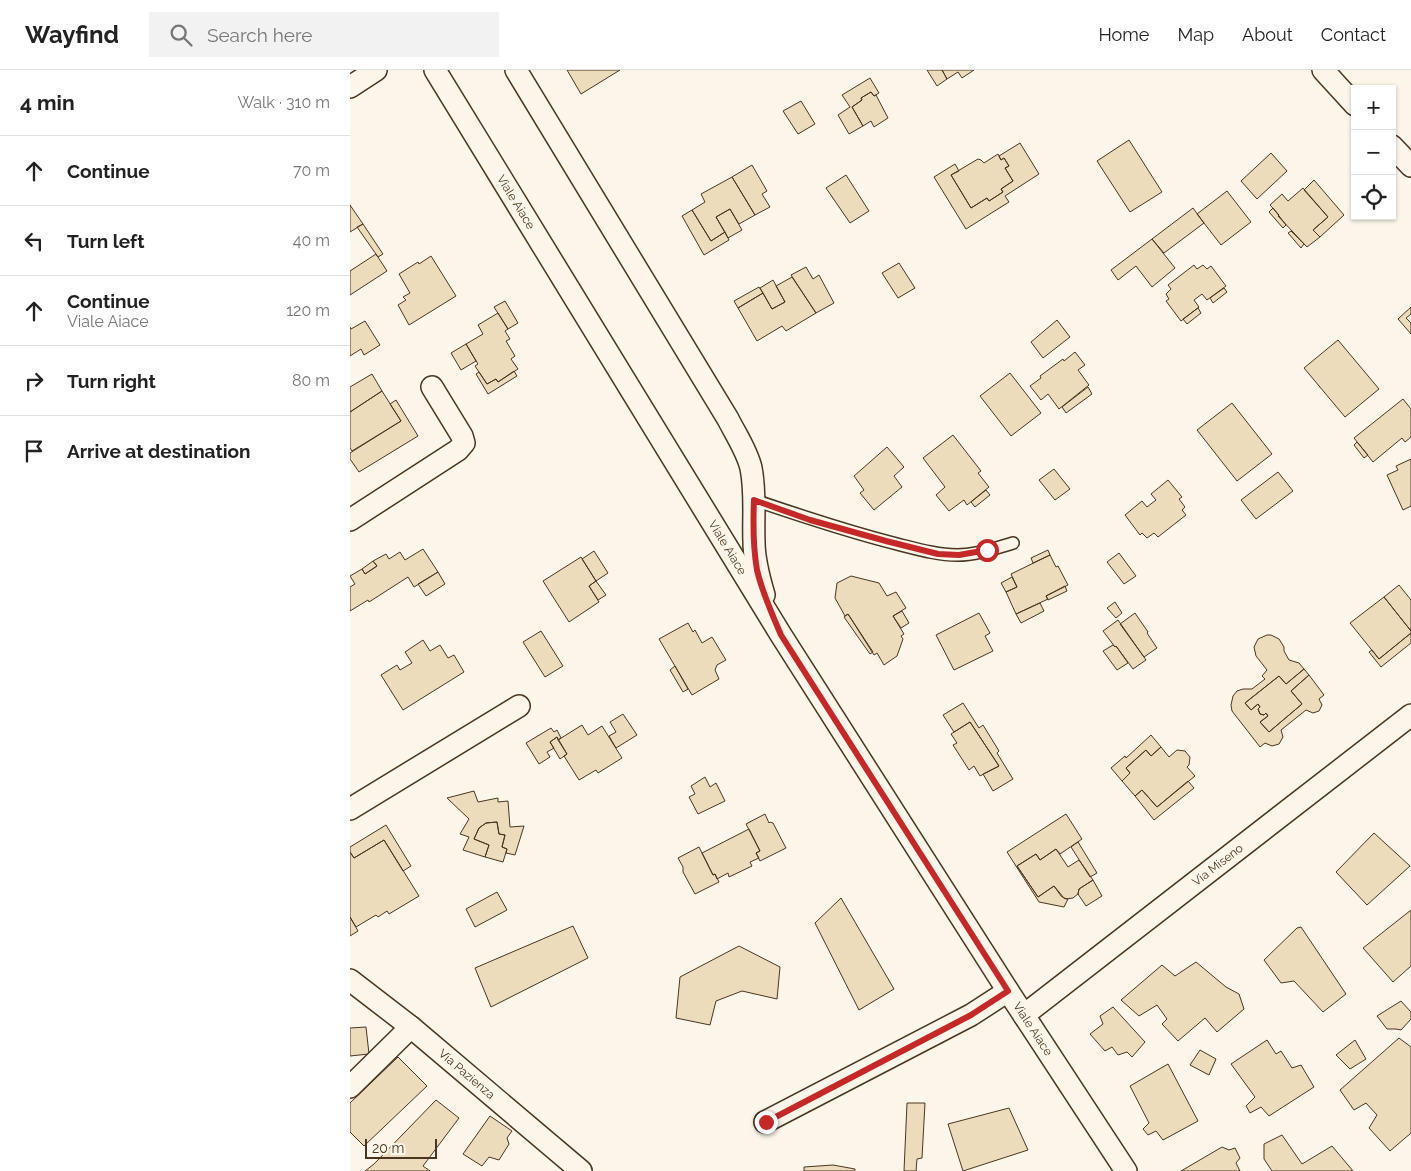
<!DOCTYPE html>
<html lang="en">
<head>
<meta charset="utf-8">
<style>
  body { margin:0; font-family:Raleway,sans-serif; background:#f2f2f2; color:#222 }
  .controls { position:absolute; right:15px; top:15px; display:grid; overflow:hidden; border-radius:0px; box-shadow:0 1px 4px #0004 }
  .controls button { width:45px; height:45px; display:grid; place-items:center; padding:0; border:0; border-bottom:1px solid #e0e0e0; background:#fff; color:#222; font:25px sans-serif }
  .scale { position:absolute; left:15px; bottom:12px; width:72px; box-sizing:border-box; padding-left:5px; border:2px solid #4a3520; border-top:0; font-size:14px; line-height:18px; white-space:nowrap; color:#4a3520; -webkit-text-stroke:4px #fbf6e9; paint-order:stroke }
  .stop { position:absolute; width:15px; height:15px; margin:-11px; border:4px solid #c62828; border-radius:50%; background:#fff }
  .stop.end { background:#c62828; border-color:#fff; box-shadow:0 1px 5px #0008 }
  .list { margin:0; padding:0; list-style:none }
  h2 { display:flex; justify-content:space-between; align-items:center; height:65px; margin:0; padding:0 20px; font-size:21px }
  h2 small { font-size:16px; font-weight:400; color:#767676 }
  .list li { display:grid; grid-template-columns:32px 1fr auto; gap:15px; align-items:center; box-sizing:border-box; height:70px; padding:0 20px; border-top:1px solid #e0e0e0 }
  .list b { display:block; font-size:19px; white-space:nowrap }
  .list p { margin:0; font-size:16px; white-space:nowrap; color:#767676 }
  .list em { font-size:16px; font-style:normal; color:#767676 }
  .icon { flex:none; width:28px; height:28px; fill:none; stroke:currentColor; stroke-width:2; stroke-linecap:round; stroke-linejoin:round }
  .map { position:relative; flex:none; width:1061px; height:1101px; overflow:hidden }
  header { display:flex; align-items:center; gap:30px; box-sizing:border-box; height:70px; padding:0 25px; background:#fff; border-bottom:1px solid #e0e0e0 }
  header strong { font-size:24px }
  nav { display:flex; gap:28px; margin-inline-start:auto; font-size:18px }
  .search { width:350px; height:45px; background:#f2f2f2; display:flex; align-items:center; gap:12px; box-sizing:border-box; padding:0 18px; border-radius:0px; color:#767676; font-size:19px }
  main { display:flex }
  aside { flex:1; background:#fff }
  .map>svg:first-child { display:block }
</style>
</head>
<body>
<header>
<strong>Wayfind</strong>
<div class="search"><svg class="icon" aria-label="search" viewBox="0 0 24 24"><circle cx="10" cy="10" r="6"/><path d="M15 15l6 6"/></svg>Search here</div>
<nav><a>Home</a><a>Map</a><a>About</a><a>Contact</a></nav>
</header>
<main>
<aside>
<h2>4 min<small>Walk · 310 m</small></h2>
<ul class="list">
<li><svg class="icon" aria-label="ahead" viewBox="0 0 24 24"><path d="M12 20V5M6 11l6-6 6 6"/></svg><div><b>Continue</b></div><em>70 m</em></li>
<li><svg class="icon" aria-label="left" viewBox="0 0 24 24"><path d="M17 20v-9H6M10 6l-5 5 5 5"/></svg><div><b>Turn left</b></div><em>40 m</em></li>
<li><svg class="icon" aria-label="ahead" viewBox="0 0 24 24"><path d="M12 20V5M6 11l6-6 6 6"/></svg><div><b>Continue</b><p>Viale Aiace</p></div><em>120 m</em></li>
<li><svg class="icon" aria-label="right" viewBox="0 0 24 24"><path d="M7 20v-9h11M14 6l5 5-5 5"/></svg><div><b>Turn right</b></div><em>80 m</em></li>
<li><svg class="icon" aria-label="arrive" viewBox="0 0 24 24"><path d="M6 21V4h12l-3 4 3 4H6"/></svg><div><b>Arrive at destination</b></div></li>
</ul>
</aside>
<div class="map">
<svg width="1061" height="1101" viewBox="0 0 1061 1101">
  <rect width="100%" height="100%" fill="#fbf6e9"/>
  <path fill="#ecdcbc" stroke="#4a3520" d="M217 0H270L231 24Z
    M577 0H592L597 9 587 16Z
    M592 0H624L612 8 608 2 597 9Z
    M520 8 529 23 524 26 521 22 511 28 512 30 502 37 513 56 499 64 488 45 500 37 492 25Z
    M521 22 524 26 526 25 538 48 524 57 521 51 513 56 502 37 512 30 511 28Z
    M451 31 465 54 448 64 433 41Z
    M779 70 812 122 780 142 747 91Z
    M670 73 689 104 655 126 659 132 616 159 584 107 605 94 609 101 601 105 621 138 637 128 639 131 653 122 651 119 663 111 655 98 659 96 654 88 651 90 649 86Z
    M921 83 937 101 907 129 891 111Z
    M648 84 651 90 654 88 659 96 655 98 663 111 651 119 653 122 639 131 637 128 621 138 601 105 628 89 631 90 634 93Z
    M402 95 417 121 412 124 420 137 405 145 382 107Z
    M496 105 519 141 500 153 476 118Z
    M382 107 405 145 389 154 380 139 366 147 375 162 361 171 342 140 355 132 351 124Z
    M964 110 994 145 970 167 963 160 978 147 954 120Z
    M953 118 978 147 963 160 970 167 957 177 928 146 929 145 920 135 932 124 938 131Z
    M877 121 901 152 871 175 847 144Z
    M0 135 13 154 0 162Z
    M843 138 854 153 814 183 802 169Z
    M923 138 936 155 933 158 919 142Z
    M380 139 392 160 378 168 366 147Z
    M342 140 361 171 375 162 379 170 354 185 332 146Z
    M13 154 33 184 28 187 7 157Z
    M941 161 954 174 951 178 938 163Z
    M802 169 825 198 802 217 786 196 768 210 761 200Z
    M26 184 37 201 0 225V201Z
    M81 186 106 226 59 255 48 235 56 230 53 227 60 223 49 204 68 192 69 194Z
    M549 193 565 218 548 228 532 203Z
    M844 195 847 199 853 195 857 199 861 196 876 216 857 230 852 224 844 230 849 237 831 251 816 231 819 229 816 224 821 219 818 215Z
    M456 197 463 209 469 205 484 233 466 243 441 205Z
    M442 207 466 243 436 261 432 256 407 271 388 238 413 223 422 239 435 232 426 216Z
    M423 210 435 232 422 239 410 218Z
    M409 217 413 223 388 238 384 231Z
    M874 218 877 222 863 233 860 228Z
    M155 231 168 253 158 259 144 237Z
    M1061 237V244L1056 248 1061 253V264L1048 249Z
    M848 238 851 243 837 254 833 249Z
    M148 243 158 259 155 261 160 269 156 271 165 286 161 289 168 299 148 312 146 309 137 314 125 296 128 294 116 274 133 264 128 255Z
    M707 250 720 267 693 288 681 272Z
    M15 251 30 275 14 285 11 279 0 286V257L1 259Z
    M988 270 1029 319 995 347 954 298Z
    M116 274 126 291 111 300 101 283Z
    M725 282 735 295 728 300 739 315 709 339 698 324 691 330 680 316 691 308 690 306 713 289 714 291Z
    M164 301 167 306 138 324 126 304 129 302 137 314 146 309 148 312Z
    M660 303 691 343 661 366 630 326Z
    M22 304 32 321 0 342V317Z
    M738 317 742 324 716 343 712 337Z
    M32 321 51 351 2 381 0 378V342Z
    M1053 329 1061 339V367L1055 372 1052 368 1023 392 1004 368Z
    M46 330 68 366 9 402 0 389V383L51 351 40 334Z
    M882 333 922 384 887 411 847 360Z
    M603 365 631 401 628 403 639 417 617 435 614 430 599 441 586 425 595 417 573 388Z
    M1007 372 1018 385 1014 388 1004 375Z
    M537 377 554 397 544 406 552 417 524 440 510 423 514 420 504 406Z
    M1061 389V436L1053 440 1037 405 1048 400 1046 396Z
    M704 399 720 419 705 430 689 410Z
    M928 402 943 421 906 449 891 430Z
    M818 410 832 427 829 429 835 437 832 440 836 445 808 467 804 463 797 468 792 463 790 465 775 445 792 431 797 437 806 430 801 424Z
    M636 420 640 425 625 437 621 432Z
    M73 479 88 502 64 517 58 507 19 532 18 530 0 541V517L5 514 0 506 12 499 15 504 27 496 23 491 36 484 39 489 50 482 55 490Z
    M698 480 700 485 683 493 681 488Z
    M244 481 258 503 246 511 232 489Z
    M769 483 786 506 774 514 757 492Z
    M700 485 706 497 708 496 718 515 696 526 698 529 666 544 656 522 667 517 661 504Z
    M231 487 246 511 239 516 249 532 219 552 193 511Z
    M23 491 27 496 15 504 12 499Z
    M88 502 95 514 76 526 68 514Z
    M501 506 529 513 537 526 546 522 556 538 543 546 554 564 551 566 553 569 547 586 534 595 527 583 524 585 498 544 495 546 485 528 487 513Z
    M662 507 667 517 656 522 651 513Z
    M246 511 256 525 248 530 239 516Z
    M1049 515 1061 530V561L1034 527Z
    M715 516 717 521 698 530 696 526Z
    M1034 527 1061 561V563L1029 589 1000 553Z
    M765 532 772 543 766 548 757 538Z
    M690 533 694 541 671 553 666 544Z
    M552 541 559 553 551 558 543 546Z
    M629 543 640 563 635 566 643 581 604 600 586 565Z
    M785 543 798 562 797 563 807 578 794 587 770 554Z
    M498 544 523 582 520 584 494 547Z
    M768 550 796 590 783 599 766 576 765 577 753 561Z
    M338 553 343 562 345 560 352 573 362 567 376 590 367 595 365 600 369 609 342 625 309 569Z
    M191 561 213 596 195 607 173 572Z
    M1061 563V573L1031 597 1019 582 1022 580 1029 589Z
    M917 565H921L929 569 934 577V581L939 590 949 593 954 599 936 614 929 606 895 633 901 640 908 634 910 637 908 639 910 644 914 645 916 643 918 646 910 652 919 662 952 634 941 621 959 605 974 625 969 629 972 635 969 641 963 643 956 640 931 660 933 667 929 674 922 676 915 673 910 677 882 641 881 635 883 626 887 621 893 619H902L915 609 912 606 917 600 906 586 904 577 908 569Z
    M73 570 80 581 90 575 98 588 104 585 114 602 53 640 31 605 47 595 50 600 62 593 55 582Z
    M763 575 765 577 766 576 778 593 767 600 753 581Z
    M325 596 338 619 333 622 320 600Z
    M954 599 959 605 941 621 952 634 919 662 910 652 918 646 916 643 914 645 910 644 908 639 910 637 908 634 901 640 895 633 929 606 936 614Z
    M613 633 629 658 633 655 649 681 647 683 663 709 643 721 633 704 649 696 620 652 604 662 593 645Z
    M273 644 287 665 266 678 259 666 266 662 260 652Z
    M620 652 649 696 630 706 624 696 619 700 603 675 607 673 601 664Z
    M232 655 238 665 252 656 272 688 248 703 246 700 229 710 214 686 217 684 208 670Z
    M201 658 204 662 207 660 211 668 208 670 207 667 200 672 204 678 197 682 200 687 189 694 176 673Z
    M801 665 811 677 801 686 796 680 776 698 780 703 772 711 761 698 775 686 776 688Z
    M207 667 217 684 210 689 200 672Z
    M811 677 819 687 827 680 835 681 840 687 839 695 837 697 845 706 807 737 792 720 785 726 772 711 780 703 776 698 796 680 801 686Z
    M355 707 360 717 366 713 375 731 348 744 339 727 345 724 341 716Z
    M838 711 844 718 804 750 785 726 792 720 807 737Z
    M124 721 128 732 148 728V732L158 731 160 757 174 756 165 785 156 783 157 779 152 777 155 765 149 764 147 752 136 753 129 758 124 769 139 775 135 787 113 780 119 767 110 764 119 749 97 728Z
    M415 744 419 753 420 752 423 753 436 778 410 791 406 783 410 781 396 754Z
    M716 744 732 769 710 784 706 779 690 790 686 784 667 796 688 827 704 816 711 826 714 828 718 829 714 837 689 832 657 782Z
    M147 752 149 764 155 765 152 777 157 779 153 792 135 787 139 775 124 769 129 758 136 753Z
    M36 755 61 796 53 801 34 770 4 788 0 782V777Z
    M399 759 410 781 406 783 409 788 400 792 402 796 379 807 378 803 367 809 365 804 363 805 352 783Z
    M1024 763 1060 796 1017 835 986 802Z
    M34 770 69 826 39 844 37 841 28 847 26 845 6 857 0 847V782L4 788Z
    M728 772 747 803 740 807 721 777Z
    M349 777 363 805 365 804 369 812 345 824 333 802V797L328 788Z
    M706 779 718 797 729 790 743 810 729 819 728 824 723 828 716 829 714 828 704 816 688 827 667 796 686 784 690 790Z
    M743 810 752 826 736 836 728 824 729 819Z
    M147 822 157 840 125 857 116 839Z
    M491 828 544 919 509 940 465 853Z
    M1061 840V896L1043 912 1013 878Z
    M0 847 8 861 0 866Z
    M223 856 238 888 141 937 125 898Z
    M951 857 996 924 973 942 944 911 931 913 914 890 947 858Z
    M389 876 430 897 427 929 392 921 366 931 360 955 326 948 330 907Z
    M846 892 876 917 889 924 894 939 867 962 855 948 828 971 812 954 817 949 807 935 789 946 771 930 812 895 825 906Z
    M1051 931 1061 942V949L1051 960 1046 959H1037L1027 946Z
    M763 937 795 972 782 987 777 982 768 985 762 977 755 981 740 964 753 954 750 946Z
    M16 957 19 984 0 986V958Z
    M1049 968 1061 977V1063L1040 1081 1019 1058 1027 1045 1016 1033 1004 1040 990 1020Z
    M917 970 926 984 931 981 942 998 951 995 964 1017 919 1046 911 1037 900 1043 896 1036 905 1027 881 994Z
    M1005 970 1016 989 1000 999 986 985Z
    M850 980 866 989 859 1005 840 995Z
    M48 987 77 1016 14 1076 0 1062V1033Z
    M818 994 848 1051 813 1070 806 1061 798 1065 793 1059 799 1053 780 1016Z
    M86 1030 109 1048 73 1096 80 1101H15L24 1094Z
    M557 1033H575L572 1088 567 1089 566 1101H554Z
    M659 1038 678 1080 613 1101 598 1054Z
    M140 1046 162 1061 157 1068 159 1074 149 1090 139 1087 132 1096 113 1084Z
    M932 1065 952 1094 982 1076 1003 1101H922L914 1089V1074Z
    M872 1077 879 1080 885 1078 890 1088 886 1093 890 1101H831Z
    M483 1095 505 1099V1101H454V1097Z"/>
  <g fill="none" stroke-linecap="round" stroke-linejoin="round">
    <defs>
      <path id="lane" d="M404 430C451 446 499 462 547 474 567 479 587 485 607 485 626 485 646 478 663 473"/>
      <g id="street">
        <path id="s1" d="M85 0 431 565 658 921 776 1101"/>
        <path d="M166 0 378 349C386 365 397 381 401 398 406 423 403 448 404 472 404 490 409 508 414 525"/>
        <path d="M973 0 1005 35"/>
        <path d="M0 17 26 0"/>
        <path d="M1042 76 1061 96"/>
        <path d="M0 450 108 380 114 373 112 366 82 317"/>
        <path d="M0 739 169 636"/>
        <path id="s2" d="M0 910 61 957 231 1101"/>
        <path id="s3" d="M674 945 1061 645"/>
        <path d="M0 1017 61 957"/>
        <path d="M415 1052 621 945 658 921"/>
      </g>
    </defs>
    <use href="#lane" stroke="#4a3520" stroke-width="14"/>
    <use href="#street" stroke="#4a3520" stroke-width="24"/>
    <use href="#lane" stroke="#fbf6e9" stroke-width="11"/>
    <use href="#street" stroke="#fbf6e9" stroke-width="21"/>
  </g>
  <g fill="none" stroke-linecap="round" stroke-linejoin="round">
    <path stroke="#c62828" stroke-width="6" d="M416 1052 621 945 658 921 431 565C422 544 412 522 407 500 403 477 403 453 404 430L460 450 536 471 588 484 609 485 637 480"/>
  </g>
  <g text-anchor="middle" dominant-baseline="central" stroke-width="4" stroke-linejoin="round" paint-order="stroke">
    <g font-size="12" fill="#4a3520" stroke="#fbf6e9">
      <text stroke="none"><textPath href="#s1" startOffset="155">Viale Aiace</textPath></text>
      <text stroke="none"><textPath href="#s1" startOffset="560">Viale Aiace</textPath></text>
      <text stroke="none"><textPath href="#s3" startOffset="245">Via Miseno</textPath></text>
      <text stroke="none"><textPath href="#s1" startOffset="1130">Viale Aiace</textPath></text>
      <text stroke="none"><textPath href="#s2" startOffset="150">Via Pazienza</textPath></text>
    </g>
  </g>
</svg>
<div class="controls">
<button>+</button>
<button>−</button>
<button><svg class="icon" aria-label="locate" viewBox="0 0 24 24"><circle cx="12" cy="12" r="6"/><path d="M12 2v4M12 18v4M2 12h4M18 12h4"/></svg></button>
</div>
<div class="scale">20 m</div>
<div class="stop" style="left:637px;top:480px"></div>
<div class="stop end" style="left:416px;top:1052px"></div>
</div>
</main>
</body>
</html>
